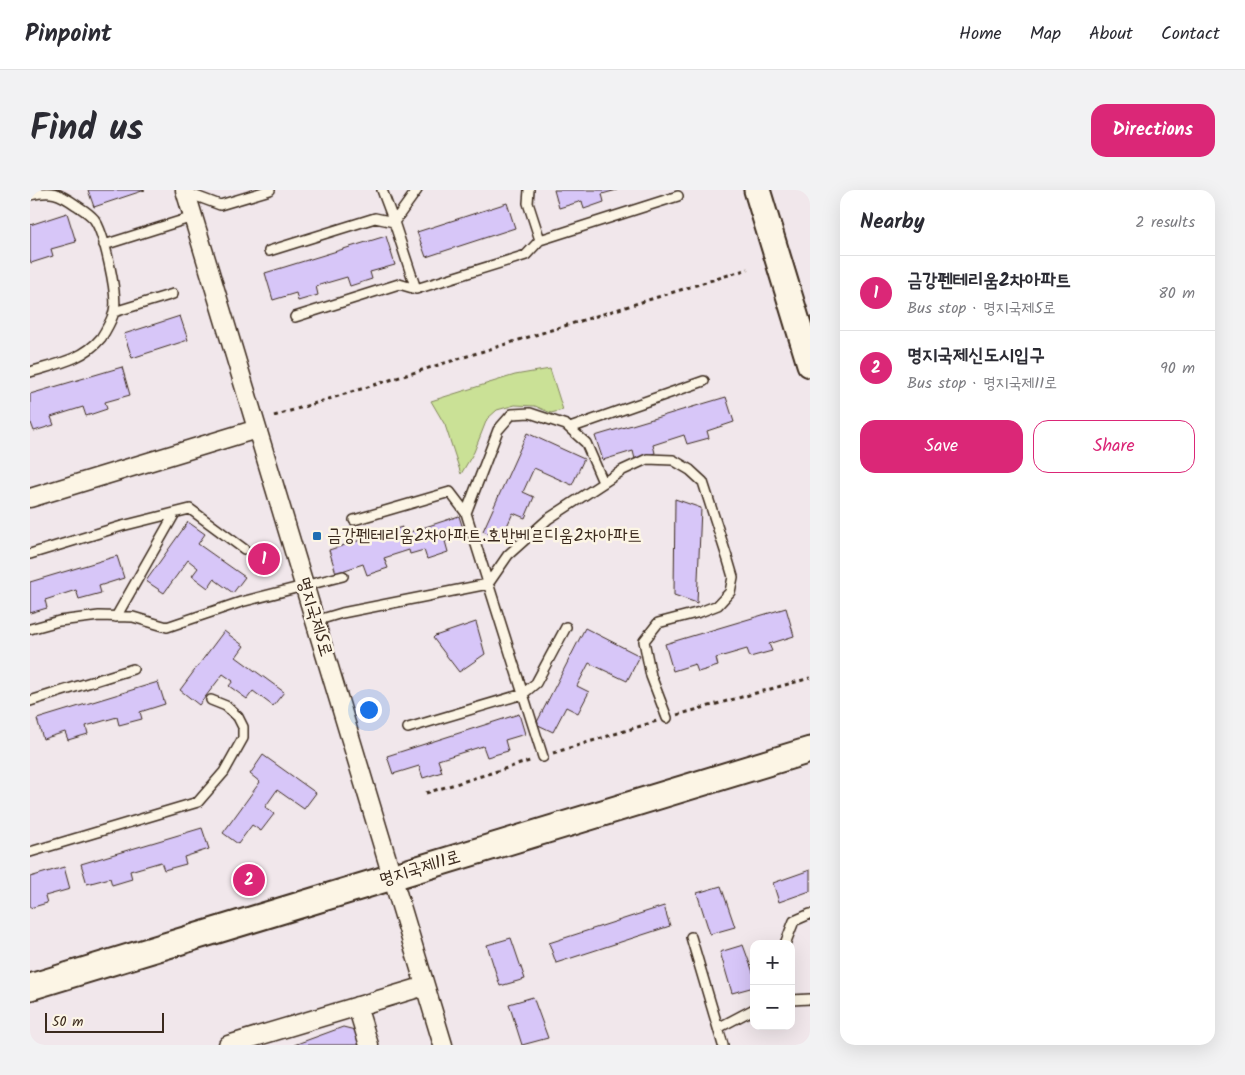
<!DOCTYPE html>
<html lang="en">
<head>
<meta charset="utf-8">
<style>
  body { margin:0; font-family:Kalam,"Poor Story",sans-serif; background:#f2f2f3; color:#2b2b33 }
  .controls { position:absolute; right:15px; bottom:15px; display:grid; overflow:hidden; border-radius:10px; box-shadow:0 5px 20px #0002 }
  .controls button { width:45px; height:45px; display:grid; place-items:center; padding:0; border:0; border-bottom:1px solid #e1e1e2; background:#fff; color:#2b2b33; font:25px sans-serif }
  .scale { position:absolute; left:15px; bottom:12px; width:119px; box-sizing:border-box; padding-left:5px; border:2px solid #3b2a1e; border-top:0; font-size:14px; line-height:18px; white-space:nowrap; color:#3b2a1e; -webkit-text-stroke:4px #fcf5e5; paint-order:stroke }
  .you { position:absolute; left:338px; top:519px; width:18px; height:18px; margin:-12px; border:4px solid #fff; border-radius:50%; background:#1a73e8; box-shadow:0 0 0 8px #1a73e833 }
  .badge { display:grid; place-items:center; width:32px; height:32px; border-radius:50%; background:#db2777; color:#fff; font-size:16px; font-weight:700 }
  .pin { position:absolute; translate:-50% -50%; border:2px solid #fff; box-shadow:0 1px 5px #0006 }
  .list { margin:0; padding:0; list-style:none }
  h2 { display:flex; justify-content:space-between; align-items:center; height:65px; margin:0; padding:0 20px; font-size:21px }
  h2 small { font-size:16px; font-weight:400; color:#7c7c81 }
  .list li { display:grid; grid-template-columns:32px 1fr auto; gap:15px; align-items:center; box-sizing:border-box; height:75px; padding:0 20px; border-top:1px solid #e1e1e2 }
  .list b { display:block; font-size:19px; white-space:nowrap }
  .list p { margin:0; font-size:16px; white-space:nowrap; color:#7c7c81 }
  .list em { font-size:16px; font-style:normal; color:#7c7c81 }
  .actions { display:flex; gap:10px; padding:15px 20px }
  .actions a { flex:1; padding:11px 0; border:1px solid #db2777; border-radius:15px; text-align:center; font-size:18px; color:#db2777 }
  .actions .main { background:#db2777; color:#fff }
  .map { position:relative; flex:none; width:780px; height:855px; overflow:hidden; border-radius:15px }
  header { display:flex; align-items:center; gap:30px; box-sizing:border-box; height:70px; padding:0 25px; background:#fff; border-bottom:1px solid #e1e1e2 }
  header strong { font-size:24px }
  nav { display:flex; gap:28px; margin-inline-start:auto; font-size:18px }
  .intro { display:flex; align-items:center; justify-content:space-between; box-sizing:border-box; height:120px; padding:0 30px }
  h1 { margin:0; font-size:35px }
  .button { padding:12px 22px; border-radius:15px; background:#db2777; color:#fff; font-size:18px; font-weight:700 }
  main { display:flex; gap:30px; padding:0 30px }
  aside { flex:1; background:#fff; border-radius:15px; box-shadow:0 5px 20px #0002 }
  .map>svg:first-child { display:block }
</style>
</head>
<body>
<header>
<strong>Pinpoint</strong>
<nav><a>Home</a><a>Map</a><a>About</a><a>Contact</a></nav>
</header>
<div class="intro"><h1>Find us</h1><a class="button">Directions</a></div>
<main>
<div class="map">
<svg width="780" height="855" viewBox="0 0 780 855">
  <rect width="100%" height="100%" fill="#f1e7eb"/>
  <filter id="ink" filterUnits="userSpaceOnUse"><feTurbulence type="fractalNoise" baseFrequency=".02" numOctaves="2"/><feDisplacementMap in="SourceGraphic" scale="10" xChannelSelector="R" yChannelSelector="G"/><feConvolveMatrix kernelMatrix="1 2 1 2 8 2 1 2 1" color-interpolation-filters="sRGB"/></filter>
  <g filter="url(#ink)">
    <path fill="#cae196" stroke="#82865a" d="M520 179 533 220 521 223 505 216 485 215 467 220 457 229 444 262 431 284 415 235 401 211 485 185Z"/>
    <path fill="#d7c6f8" stroke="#3b2a1e" d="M58 0H115L64 17Z
      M524 0H587L572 4 574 12 554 19 552 11 529 18Z
      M477 13 485 38 396 67 387 42Z
      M37 23 46 52 21 59 23 66 1 73 0 69V35Z
      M356 46 365 75 340 82 342 89 320 96 317 87 286 96 288 105 268 111 266 103 243 110 235 83Z
      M150 126 158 150 102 168 94 144Z
      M92 177 100 205 75 212 77 219 56 226 53 217 21 227 24 235 4 241 1 233H0V204Z
      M696 207 704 232 677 241 679 248 657 254 654 245 623 255 625 263 605 269 603 261 573 270 565 246Z
      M497 243 554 269 542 295 504 278 493 302 504 307 495 328 483 323 471 349 453 341Z
      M645 309 671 318 667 413 644 405Z
      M429 326 435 345 415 351 418 362 397 369 394 360 380 364 379 360 354 368 358 378 337 385 333 374 306 383 299 360 372 337 374 344Z
      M158 332 175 344 168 354 215 387 203 403 184 389 178 398 162 386 168 378 158 370 134 403 116 391Z
      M87 366 94 388 69 396 71 403 49 409 46 400 15 410 17 418 0 423V392Z
      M756 418 764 446 739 454 742 461 720 467 717 459 686 468 688 476 668 482 665 474 643 481 635 454Z
      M446 432 455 464 429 482 403 448 405 446Z
      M555 438 610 466 597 491 559 473 547 496 559 502 548 523 536 517 523 542 506 534Z
      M194 441 214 456 206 467 254 502 243 516 223 501 217 509 199 496 203 491 193 484 169 515 150 500Z
      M128 492 135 514 110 522 112 529 89 535 87 527 56 536 58 544 38 550 35 542 13 549 7 529Z
      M489 524 495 544 475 550 478 561 457 567 453 556 408 570 412 582 393 588 389 576 363 584 357 566Z
      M233 565 286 603 274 619 247 600 235 617 244 624 231 641 222 635 208 654 193 643 230 592 220 584Z
      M172 638 179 659 154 667 156 674 134 680 131 672 100 681 102 689 82 695 80 688 57 694 51 674Z
      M34 677 40 699 15 706 17 713 0 718V687Z
      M780 680V701L749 712 743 693Z
      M691 696 705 737 680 744 667 703Z
      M634 716 640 736 526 773 519 753Z
      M481 748 495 789 470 796 457 755Z
      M713 755 724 785V797L702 803 690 762Z
      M503 807 518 848 492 855 479 814Z
      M313 837 325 840 329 855H264Z"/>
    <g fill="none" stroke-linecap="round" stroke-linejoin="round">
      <defs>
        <path id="lane" d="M352 0 364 32 387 0
          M499 0 498 13 510 50
          M155 2 190 15 240 0
          M0 5C21 0 29 3 46 15 52 19 59 23 64 29 74 42 88 105 84 121 83 128 75 142 71 148 53 170 26 174 0 182
          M74 55 163 27
          M239 61 345 28 364 32 386 99
          M84 122 143 104
          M265 127 369 94 386 99 496 65 510 50 648 6
          M540 238 674 191
          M324 330 420 302 436 323
          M0 364 92 336 160 319 214 359
          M86 427 145 323
          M285 431 312 423 458 394 478 365 518 329 593 280 617 269 643 270 660 280 673 292 698 370 703 387 700 402 688 415 670 422 628 433 614 451 621 486 637 528
          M0 439 29 431 69 426 103 427 137 437 211 412 313 386
          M0 511 103 479
          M378 538 493 504 436 323 468 240 482 224 500 223 536 235 556 253 573 292
          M513 567 493 504 506 493 536 437
          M0 662 168 612 194 582 213 548V537L208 527 196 516 181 510
          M661 747 693 855
          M755 754 764 731 780 724
          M761 810 780 809
          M688 838 724 819"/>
        <path id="street" d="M155 0 413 855
          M0 308 227 239
          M327 816 339 855
          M198 855 395 796"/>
        <path id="secondary" d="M727 0 780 174
          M0 797 780 560"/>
      </defs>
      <use href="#lane" stroke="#3b2a1e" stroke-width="12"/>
      <use href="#street" stroke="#3b2a1e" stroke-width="21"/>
      <use href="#secondary" stroke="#3b2a1e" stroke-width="29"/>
      <path stroke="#3b2a1e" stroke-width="3" stroke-dasharray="4 4" stroke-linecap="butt" d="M244 226 718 79
        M647 525 780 488
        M523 563 627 531
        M396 603 503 570"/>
      <use href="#lane" stroke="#fcf5e5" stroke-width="9"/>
      <use href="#street" stroke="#fcf5e5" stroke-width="18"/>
      <use href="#secondary" stroke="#fcf5e5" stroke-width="25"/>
    </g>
  </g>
  <rect fill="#1f6fb2" stroke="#fcf5e5" stroke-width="2" x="282" y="341" width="10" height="10" rx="2.5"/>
  <g text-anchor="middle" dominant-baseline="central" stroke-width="5" stroke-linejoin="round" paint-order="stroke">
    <g font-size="18" fill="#3b2a1e" stroke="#fcf5e5" text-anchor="start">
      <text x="297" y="346">금강펜테리움2차아파트.호반베르디움2차아파트</text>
    </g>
    <g font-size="18" fill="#3b2a1e" stroke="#fcf5e5">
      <text transform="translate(284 427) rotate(73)">명지국제5로</text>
      <text transform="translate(390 679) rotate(-17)">명지국제11로</text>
    </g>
  </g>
</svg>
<div class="controls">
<button>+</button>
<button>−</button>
</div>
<div class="scale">50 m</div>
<div class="you"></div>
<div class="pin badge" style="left:234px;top:369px">1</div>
<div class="pin badge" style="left:219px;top:690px">2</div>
</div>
<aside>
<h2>Nearby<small>2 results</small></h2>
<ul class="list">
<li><span class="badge">1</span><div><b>금강펜테리움2차아파트</b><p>Bus stop · 명지국제5로</p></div><em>80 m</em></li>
<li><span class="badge">2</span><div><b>명지국제신도시입구</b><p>Bus stop · 명지국제11로</p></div><em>90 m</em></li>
</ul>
<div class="actions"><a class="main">Save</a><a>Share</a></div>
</aside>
</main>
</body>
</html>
